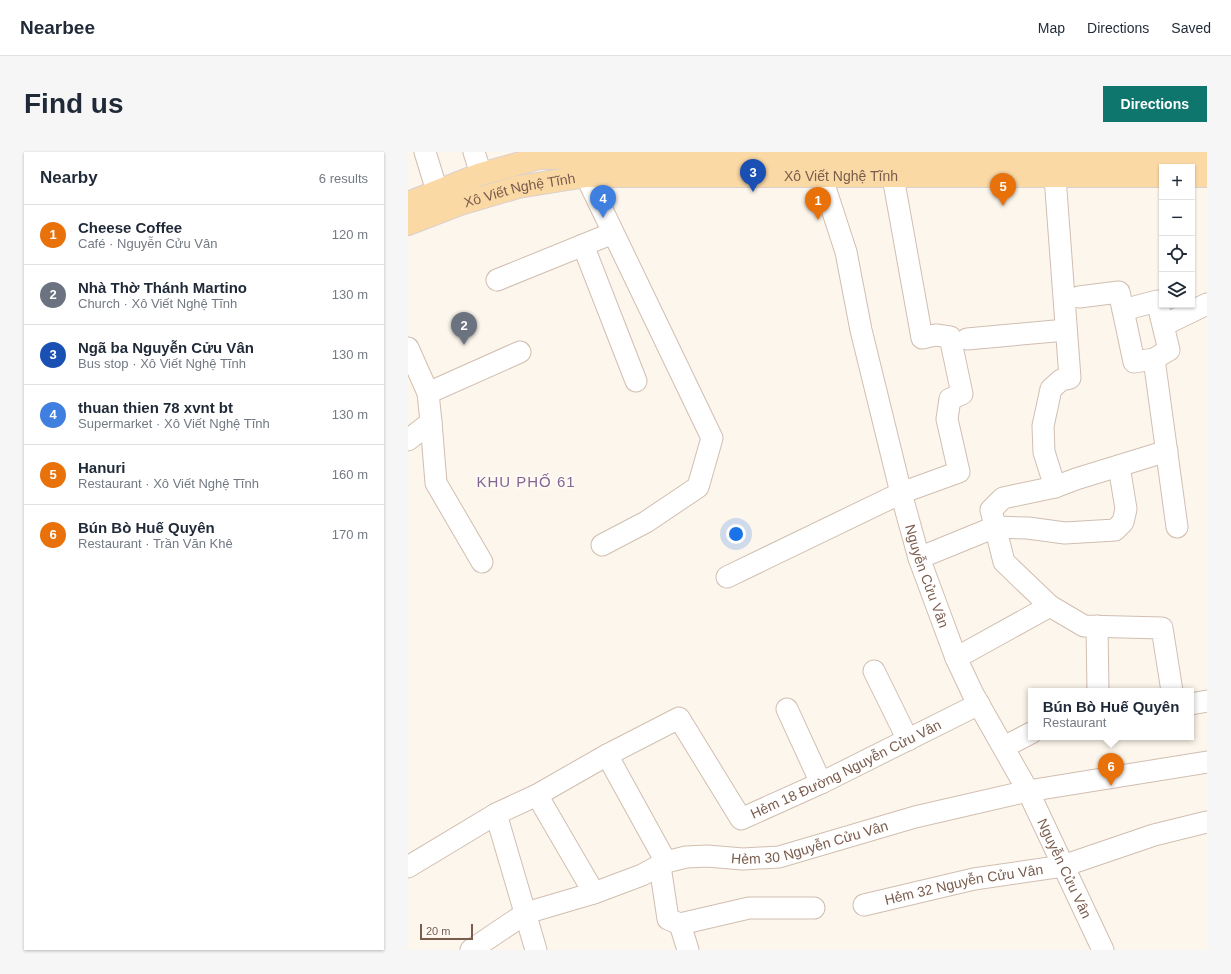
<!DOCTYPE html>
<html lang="en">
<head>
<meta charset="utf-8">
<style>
  body { margin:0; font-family:Arial,sans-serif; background:#f6f6f7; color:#1f2937 }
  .controls { position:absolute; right:12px; top:12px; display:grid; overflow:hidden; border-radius:0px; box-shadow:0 1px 3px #0004 }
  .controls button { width:36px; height:36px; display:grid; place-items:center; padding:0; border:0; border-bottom:1px solid #e0e1e3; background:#fff; color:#1f2937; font:20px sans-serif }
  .scale { position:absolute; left:12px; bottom:10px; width:53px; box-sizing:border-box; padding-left:4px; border:2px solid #7a5c4d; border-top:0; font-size:11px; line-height:14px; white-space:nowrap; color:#7a5c4d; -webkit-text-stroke:3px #fffaf3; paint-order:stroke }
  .you { position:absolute; left:328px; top:382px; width:14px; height:14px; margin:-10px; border:3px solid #fff; border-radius:50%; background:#1a73e8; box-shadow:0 0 0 6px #1a73e833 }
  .badge { display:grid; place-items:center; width:26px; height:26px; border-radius:50%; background:#0f766e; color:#fff; font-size:13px; font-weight:700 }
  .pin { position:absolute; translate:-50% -33px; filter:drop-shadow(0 1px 2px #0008) }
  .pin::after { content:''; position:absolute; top:21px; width:14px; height:12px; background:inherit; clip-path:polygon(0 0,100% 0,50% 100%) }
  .popup { position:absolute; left:620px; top:536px; width:166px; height:52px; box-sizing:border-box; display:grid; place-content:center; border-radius:0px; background:#fff; filter:drop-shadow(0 1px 3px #0005); font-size:13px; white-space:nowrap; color:#747a83 }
  .popup b { font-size:15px; color:#1f2937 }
  .popup::after { content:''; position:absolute; left:50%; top:100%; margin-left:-8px; border:8px solid transparent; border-top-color:#fff }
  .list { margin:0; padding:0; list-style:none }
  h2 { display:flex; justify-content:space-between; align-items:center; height:52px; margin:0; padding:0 16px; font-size:17px }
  h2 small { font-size:13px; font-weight:400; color:#747a83 }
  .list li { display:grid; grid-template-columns:26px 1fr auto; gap:12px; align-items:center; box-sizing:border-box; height:60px; padding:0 16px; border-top:1px solid #e0e1e3 }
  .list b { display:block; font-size:15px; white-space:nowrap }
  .list p { margin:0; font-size:13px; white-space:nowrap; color:#747a83 }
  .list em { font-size:13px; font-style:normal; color:#747a83 }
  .icon { flex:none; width:22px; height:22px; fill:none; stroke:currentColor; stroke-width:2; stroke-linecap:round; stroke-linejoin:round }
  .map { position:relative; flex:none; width:799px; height:798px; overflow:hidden; border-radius:0px }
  header { display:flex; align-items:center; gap:24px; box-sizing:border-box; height:56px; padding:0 20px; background:#fff; border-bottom:1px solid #e0e1e3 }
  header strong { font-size:19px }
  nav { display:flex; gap:22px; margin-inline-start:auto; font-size:14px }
  .intro { display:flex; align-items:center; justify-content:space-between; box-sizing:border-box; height:96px; padding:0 24px }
  h1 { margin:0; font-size:28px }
  .button { padding:10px 18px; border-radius:0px; background:#0f766e; color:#fff; font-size:14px; font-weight:700 }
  main { display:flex; gap:24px; padding:0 24px }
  aside { flex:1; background:#fff; border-radius:0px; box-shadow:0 1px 3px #0004 }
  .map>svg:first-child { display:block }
</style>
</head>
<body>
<header>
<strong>Nearbee</strong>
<nav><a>Map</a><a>Directions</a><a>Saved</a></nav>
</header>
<div class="intro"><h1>Find us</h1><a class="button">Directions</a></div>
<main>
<aside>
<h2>Nearby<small>6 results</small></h2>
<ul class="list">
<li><span class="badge" style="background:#e8710a">1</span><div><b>Cheese Coffee</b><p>Café · Nguyễn Cửu Vân</p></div><em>120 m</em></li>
<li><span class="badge" style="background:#6b7280">2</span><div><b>Nhà Thờ Thánh Martino</b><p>Church · Xô Viết Nghệ Tĩnh</p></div><em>130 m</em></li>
<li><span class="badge" style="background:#1a4fb4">3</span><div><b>Ngã ba Nguyễn Cửu Vân</b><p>Bus stop · Xô Viết Nghệ Tĩnh</p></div><em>130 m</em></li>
<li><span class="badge" style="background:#3f7fe0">4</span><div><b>thuan thien 78 xvnt bt</b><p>Supermarket · Xô Viết Nghệ Tĩnh</p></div><em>130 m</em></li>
<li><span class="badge" style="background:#e8710a">5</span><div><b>Hanuri</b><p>Restaurant · Xô Viết Nghệ Tĩnh</p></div><em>160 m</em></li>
<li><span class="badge" style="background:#e8710a">6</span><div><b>Bún Bò Huế Quyên</b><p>Restaurant · Trần Văn Khê</p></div><em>170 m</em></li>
</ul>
</aside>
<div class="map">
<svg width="799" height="798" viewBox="0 0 799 798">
  <rect width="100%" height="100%" fill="#fdf6ec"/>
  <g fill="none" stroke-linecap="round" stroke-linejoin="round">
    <defs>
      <g id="minor">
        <path d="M17 0 29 39"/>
        <path d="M66 0 73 22"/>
        <path id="s1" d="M408 8 438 100 453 178 493 341 511 406 548 506 565 542 620 639 695 798"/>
        <path d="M178 24 304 286 290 335 238 370 194 393"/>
        <path d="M647 25 662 226 653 228 643 237 635 274 636 300 647 335 668 327 759 299"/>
        <path d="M175 93 228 229"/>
        <path d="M89 128 205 81"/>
        <path d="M671 145 711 140 715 158"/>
        <path d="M749 149 761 198 746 207 726 210 715 158Z"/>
        <path d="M756 173 799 152"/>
        <path d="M559 187 658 178"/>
        <path d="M0 196 20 241 23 270 0 288"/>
        <path d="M746 207 769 375"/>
        <path d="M20 241 112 200"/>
        <path d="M23 270 28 331 74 410"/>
        <path d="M511 406 587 375 620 376 657 381 707 378 715 370 718 357 711 314"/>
        <path d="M319 425 493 341 551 320 539 267 542 247 554 242 542 185 528 183 514 186 485 25"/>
        <path d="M642 454 596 410 583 358 595 346 647 335"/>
        <path d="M689 474 690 539"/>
        <path d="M548 506 642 454 676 474 754 476 764 539"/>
        <path d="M466 519 500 588"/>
        <path d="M783 552 799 549"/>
        <path d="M379 557 413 631"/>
        <path d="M596 595 623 581"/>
        <path d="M199 603 258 710"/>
        <path d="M88 662 128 798"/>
        <path d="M252 714 260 767 272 772"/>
        <path id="s2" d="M0 715 88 662 129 643 199 603 271 566 333 667 413 631 571 552"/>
        <path id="s3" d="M186 741 234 723 258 710 278 705 299 704 335 707 371 705 507 665 620 639 799 610"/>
        <path id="s4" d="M456 753 566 727 655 714 746 683 799 670"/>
        <path d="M272 772 341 756H406"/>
        <path d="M272 772 280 798"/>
        <path d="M63 798 118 761 186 741 129 643"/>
      </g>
      <g id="major">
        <path d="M784 24H799"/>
        <path d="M0 51 73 22 131 6 450 4 799 5"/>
        <path id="s5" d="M0 72 52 52 110 35 178 24H754"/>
      </g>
    </defs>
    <use href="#minor" stroke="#d1beb0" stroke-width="23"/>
    <use href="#major" stroke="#dad1cd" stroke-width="24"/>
    <use href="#minor" stroke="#fff" stroke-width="21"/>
    <use href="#major" stroke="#fbd9a5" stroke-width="22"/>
  </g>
  <g text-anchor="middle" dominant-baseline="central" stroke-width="4" stroke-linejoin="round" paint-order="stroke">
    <g font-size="14" fill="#7a5c4d" stroke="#fffaf3">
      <text stroke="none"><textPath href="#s5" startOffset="440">Xô Viết Nghệ Tĩnh</textPath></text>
      <text stroke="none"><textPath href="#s5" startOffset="117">Xô Viết Nghệ Tĩnh</textPath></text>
      <text stroke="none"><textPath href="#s1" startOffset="431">Nguyễn Cửu Vân</textPath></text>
      <text stroke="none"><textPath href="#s2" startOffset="544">Hẻm 18 Đường Nguyễn Cửu Vân</textPath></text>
      <text stroke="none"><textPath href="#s3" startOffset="225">Hẻm 30 Nguyễn Cửu Vân</textPath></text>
      <text stroke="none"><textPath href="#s1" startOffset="755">Nguyễn Cửu Vân</textPath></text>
      <text stroke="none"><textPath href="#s4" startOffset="102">Hẻm 32 Nguyễn Cửu Vân</textPath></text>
    </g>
    <g font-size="15" letter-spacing="1" fill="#846695" stroke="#fffaf3">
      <text x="118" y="329">KHU PHỐ 61</text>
    </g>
  </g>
</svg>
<div class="controls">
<button>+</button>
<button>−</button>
<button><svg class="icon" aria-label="locate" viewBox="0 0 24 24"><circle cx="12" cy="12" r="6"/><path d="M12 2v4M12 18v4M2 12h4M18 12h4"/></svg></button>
<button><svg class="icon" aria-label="layers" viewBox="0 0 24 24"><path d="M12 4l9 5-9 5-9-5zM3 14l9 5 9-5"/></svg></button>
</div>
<div class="scale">20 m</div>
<div class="you"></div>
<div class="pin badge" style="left:410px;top:68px;background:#e8710a">1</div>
<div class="pin badge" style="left:56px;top:193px;background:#6b7280">2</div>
<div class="pin badge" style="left:345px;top:40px;background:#1a4fb4">3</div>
<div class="pin badge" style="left:195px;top:66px;background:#3f7fe0">4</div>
<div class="pin badge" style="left:595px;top:54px;background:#e8710a">5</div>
<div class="pin badge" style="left:703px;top:634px;background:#e8710a">6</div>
<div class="popup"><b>Bún Bò Huế Quyên</b>Restaurant</div>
</div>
</main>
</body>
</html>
